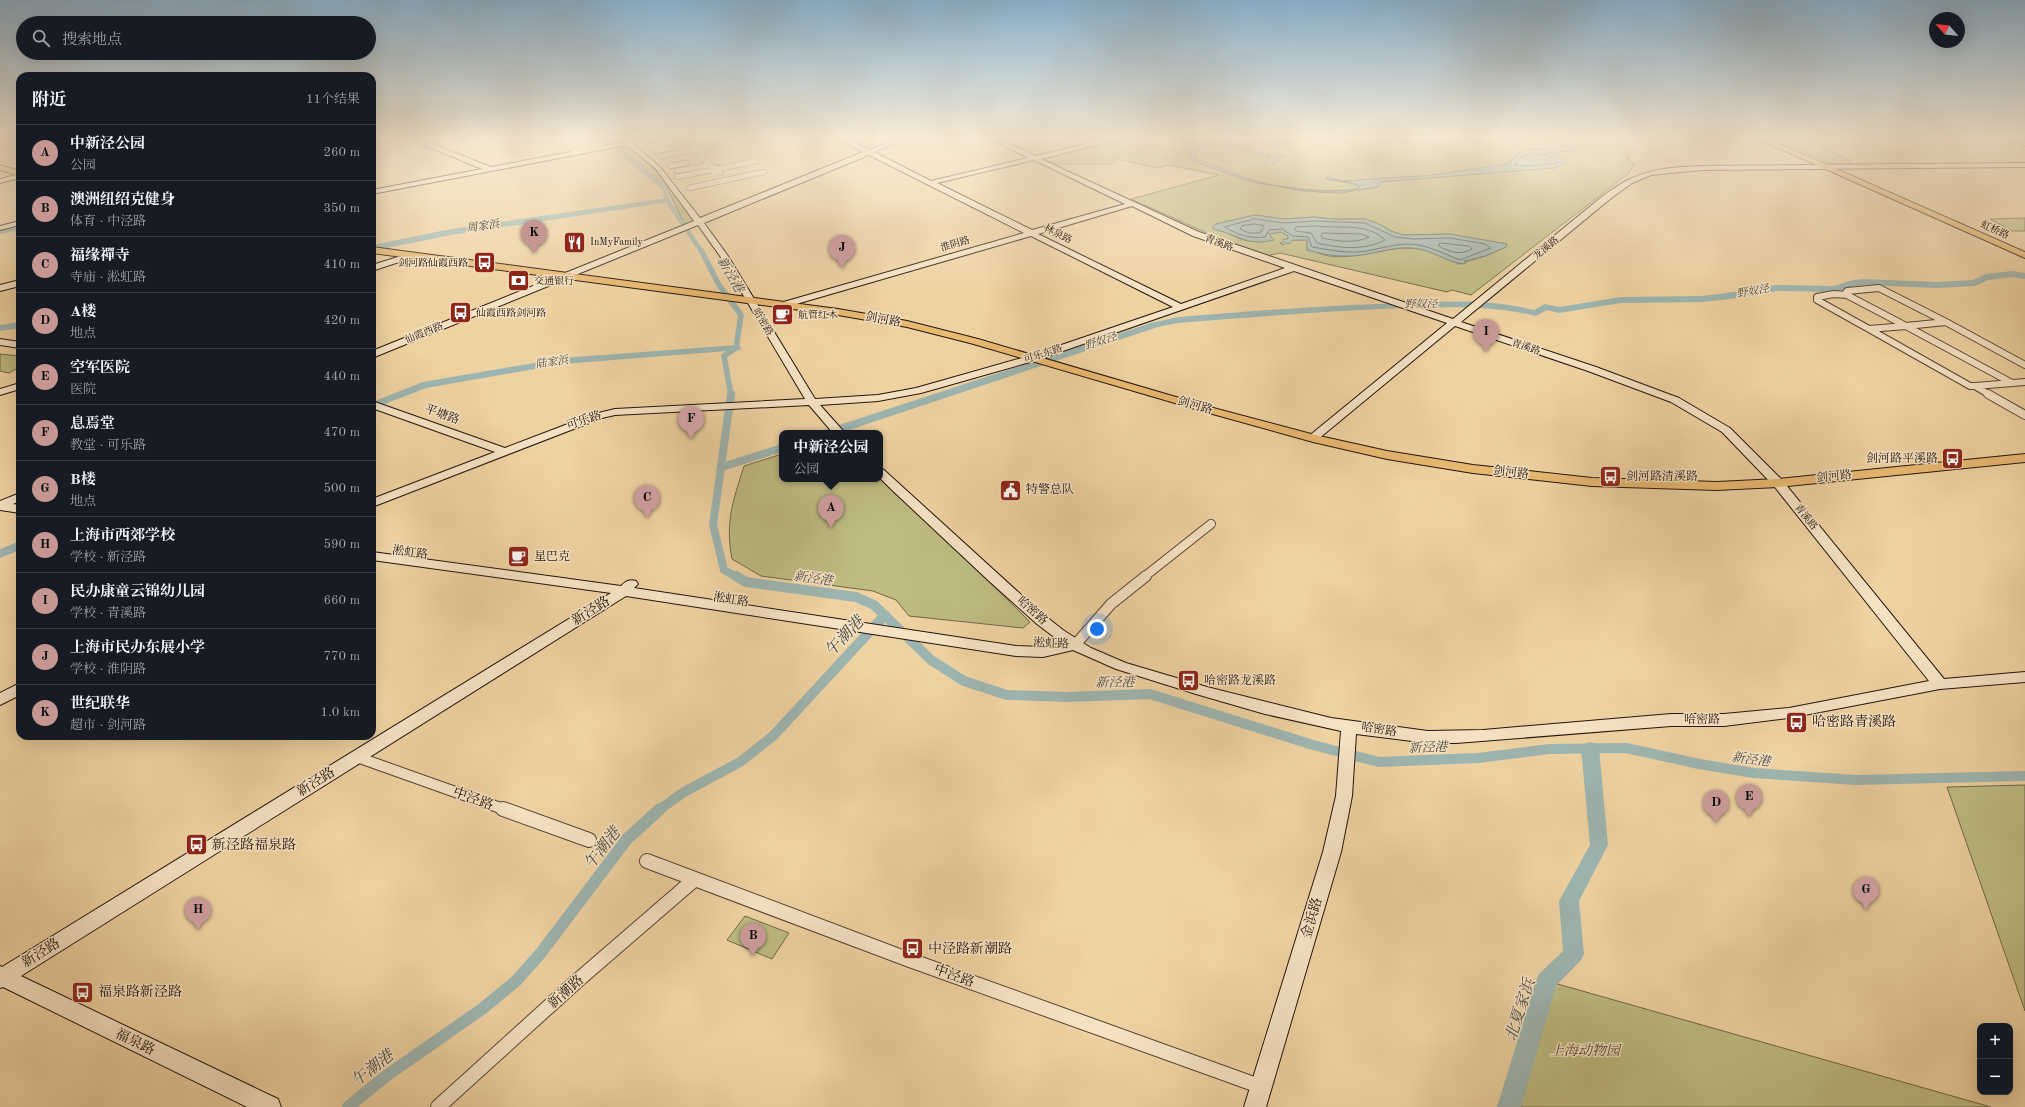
<!DOCTYPE html>
<html lang="zh">
<head>
<meta charset="utf-8">
<style>
  body { margin:0; font-family:"Old Standard TT","Noto Serif SC",serif; background:#20242c; color:#f1f3f6 }
  .controls { position:absolute; right:12px; bottom:12px; display:grid; overflow:hidden; border-radius:8px; box-shadow:0 4px 16px #0002 }
  .controls button { width:36px; height:36px; display:grid; place-items:center; padding:0; border:0; border-bottom:1px solid #363941; background:#171b24; color:#f1f3f6; font:20px sans-serif }
  .compass { position:absolute; left:1929px; top:12px; width:36px; height:36px; border-radius:50%; background:#171b24; box-shadow:0 4px 16px #0002; rotate:298deg }
  .you { position:absolute; left:1097px; top:629px; width:14px; height:14px; margin:-10px; border:3px solid #fff; border-radius:50%; background:#1a73e8; box-shadow:0 0 0 6px #1a73e833 }
  .badge { display:grid; place-items:center; width:26px; height:26px; border-radius:50%; background:#c59692; color:#111; font-size:13px; font-weight:700 }
  .pin { position:absolute; translate:-50% -33px; filter:drop-shadow(0 1px 2px #0008) }
  .pin::after { content:''; position:absolute; top:21px; width:14px; height:12px; background:inherit; clip-path:polygon(0 0,100% 0,50% 100%) }
  .popup { position:absolute; left:779px; top:430px; width:104px; height:52px; box-sizing:border-box; display:grid; place-content:center; border-radius:8px; background:#171b24; filter:drop-shadow(0 1px 3px #0005); font-size:13px; white-space:nowrap; color:#9ea1a6 }
  .popup b { font-size:15px; color:#f1f3f6 }
  .popup::after { content:''; position:absolute; left:50%; top:100%; margin-left:-8px; border:8px solid transparent; border-top-color:#171b24 }
  .list { margin:0; padding:0; list-style:none }
  h2 { display:flex; justify-content:space-between; align-items:center; height:52px; margin:0; padding:0 16px; font-size:17px }
  h2 small { font-size:13px; font-weight:400; color:#9ea1a6 }
  .list li { display:grid; grid-template-columns:26px 1fr auto; gap:12px; align-items:center; box-sizing:border-box; height:56px; padding:0 16px; border-top:1px solid #363941 }
  .list b { display:block; font-size:15px; white-space:nowrap }
  .list p { margin:0; font-size:13px; white-space:nowrap; color:#9ea1a6 }
  .list em { font-size:13px; font-style:normal; color:#9ea1a6 }
  .icon { flex:none; width:22px; height:22px; fill:none; stroke:currentColor; stroke-width:2; stroke-linecap:round; stroke-linejoin:round }
  .map { position:relative; flex:none; width:2025px; height:1107px; overflow:hidden }
  .search { position:absolute; background:#171b24; box-shadow:0 4px 16px #0002; left:16px; top:16px; width:360px; height:44px; display:flex; align-items:center; gap:10px; box-sizing:border-box; padding:0 14px; border-radius:22px; color:#9ea1a6; font-size:15px }
  .panel { position:absolute; background:#171b24; box-shadow:0 4px 16px #0002; left:16px; top:72px; width:360px; height:668px; border-radius:12px }
  .map>svg:first-child { display:block }
</style>
</head>
<body>
<div class="map">
<svg width="2025" height="1107" viewBox="0 0 2025 1107">
  <rect width="100%" height="100%" fill="#efd2a2"/>
  <filter id="stains"><feTurbulence type="fractalNoise" baseFrequency=".005" numOctaves="4"/><feColorMatrix values="0 0 0 0 .2 0 0 0 0 .09 0 0 0 0 .02 0 0 0 .5 -.17"/></filter>
  <radialGradient id="worn" r=".72"><stop offset=".6" stop-color="#630" stop-opacity="0"/><stop offset="1" stop-color="#630" stop-opacity=".3"/></radialGradient>
  <path fill="#bebb82" stroke="#706847" fill-rule="evenodd" d="M1131 138H1177L1201 146 1189 159 1247 181 1304 191 1339 193 1378 187 1381 182 1538 169 1544 168 1563 159 1548 153 1570 151 1579 148 1580 144 1570 138H1623L1624 146 1635 152 1627 159 1635 164 1629 173 1471 295 1452 290 1447 292 1280 253 1266 256 1216 237 1131 199 1219 175 1169 165 1157 168 1117 159 1112 164H1056L1043 159ZM1255 215 1284 219 1315 217 1332 219H1366L1381 225 1391 231 1403 235 1450 234 1494 243H1504L1506 247 1485 256 1459 264C1442 256 1427 248 1409 248 1380 247 1330 270 1307 245V240H1292L1286 243 1288 236 1281 232 1268 234 1273 240C1250 245 1233 239 1216 224Z
    M1181 138H1560L1569 143C1556 152 1541 147 1527 150 1516 152 1511 164 1500 166L1412 178 1344 181 1326 179 1355 184 1361 187C1342 196 1272 187 1251 180 1232 174 1214 164 1194 159 1194 153 1196 152 1201 149 1225 136 1246 155 1270 158L1264 162 1267 163 1265 165 1274 163 1285 155 1273 157 1263 156 1226 143 1204 145Z
    M1773 138H1803L1851 161 1850 164 1829 163Z
    M626 145 651 166 668 184 695 221 685 225 667 188 617 146Z
    M2025 218V231H2012L1990 219Z
    M0 354 20 356V367L9 373 0 371Z
    M782 454V479H880V474L1030 622 1023 628 909 616 896 600 873 591 761 576 732 559C725 522 733 501 744 466Z
    M2025 785V1011L1947 787Z
    M745 916 789 933 772 959 727 940Z
    M1547 981 1991 1107H1509Z"/>
  <path fill="#9db5b0" stroke="#6c756e" d="M1177 138 1204 145 1226 143 1273 157 1286 155 1266 167 1264 166 1267 163 1264 162 1270 158C1246 155 1225 136 1200 150 1196 152 1193 154 1194 159 1214 164 1232 174 1252 180 1271 187 1343 197 1360 187 1354 182 1335 180 1326 179L1327 177 1344 181 1433 175 1508 164 1524 150 1555 149 1569 143 1560 138H1570L1580 144 1579 148 1570 151 1548 152C1554 155 1563 156 1566 163L1555 168 1389 181 1381 182 1378 187 1339 193 1304 191 1248 181 1189 159 1188 154 1200 146Z
    M1255 215 1284 219 1315 217 1332 219H1366L1381 225 1391 231 1403 235 1450 234 1507 244 1506 247 1485 256 1464 261 1466 263 1464 264C1445 262 1432 249 1411 248 1396 247 1383 251 1368 254 1348 258 1327 256 1307 250V240H1292L1289 244 1286 243 1283 245 1280 243 1283 242V239H1288V236L1281 232 1269 234 1274 240C1253 245 1246 240 1227 233 1222 231 1217 231 1212 228L1216 224Z"/>
  <g fill="none" stroke-linecap="round" stroke-linejoin="round">
    <path stroke="#60645e" stroke-width="1" d="M1532 154C1541 154 1552 153 1557 163L1529 166 1515 165 1520 158Z
      M1255 219 1284 223 1315 221 1365 223 1395 237 1413 239 1450 238 1485 244 1491 248 1460 260C1444 254 1428 245 1410 244 1395 244 1382 248 1367 251 1349 254 1330 250 1312 247L1308 237 1293 236 1282 229 1269 230 1265 237C1250 239 1238 235 1225 227Z
      M1255 224 1264 226 1260 233H1249L1240 229 1242 226Z
      M1315 226C1339 229 1367 222 1385 240 1364 251 1339 248 1317 243L1311 233 1296 231 1294 229 1296 227Z
      M1323 233 1361 234 1369 237C1356 244 1336 241 1322 238L1321 235Z
      M1440 243 1469 246 1472 249C1461 255 1450 253 1439 246Z"/>
    <path stroke="#9db5b0" stroke-width="4.5" d="M599 138 614 147 664 188 667 200 701 251"/>
    <path stroke="#9db5b0" stroke-width="5.5" d="M701 250 719 285 741 315 736 348 724 356 731 395"/>
    <path stroke="#9db5b0" stroke-width="8" d="M731 394 713 525 724 570 737 577"/>
    <path stroke="#9db5b0" stroke-width="10" d="M736 576 746 582 856 597 874 605 931 660 964 681 1007 695 1067 697 1150 694 1313 745 1379 762 1478 758 1549 749 1626 748 1699 764 1754 773 1856 780 2025 776
      M659 810 684 792 740 762 773 736 885 615"/>
    <path stroke="#9db5b0" stroke-width="12" d="M348 1107 386 1076 482 1009 516 981 540 954 627 839 660 809"/>
    <path fill="#9db5b0" fill-rule="evenodd" d="M378 138H391L372 144V140Z
      M667 198H670V202L451 235 372 251V245L451 229Z
      M20 224V230L0 234V228Z
      M2011 271 2025 273V279L2011 277 1988 280 1975 286 1936 288 1865 285 1854 286 1835 292 1776 291 1748 297 1702 302 1621 303 1559 313 1547 310 1536 316C1493 305 1447 307 1403 308 1328 311 1253 317 1178 323L1158 327 840 433H822L824 430 1151 323 1178 317C1254 311 1329 305 1405 303 1448 301 1492 299 1534 310L1545 304 1559 307 1621 297 1702 296 1766 288 1774 285 1834 286 1853 280 1865 279 1936 282 1973 280 1986 274Z
      M20 322V328L0 331V325Z
      M736 345 740 346 741 348 740 350 563 364 426 388 372 409V402L423 382 563 358Z
      M782 444V452L722 471 716 467 718 464Z
      M20 541V550L0 558V549Z
      M1590 742 1596 744 1599 748 1608 845 1579 901 1584 954 1581 960 1556 986 1521 1107H1497L1536 981 1539 974 1563 951 1559 901 1590 845 1581 748 1584 744Z"/>
    <defs>
      <path id="street-far4" d="M523 138 527 141 546 138
        M576 138 593 139 601 145 574 151 576 153
        M680 138 704 153 699 155 720 173
        M0 142 16 138
        M649 147 695 138
        M655 151 670 148
        M662 156 753 138
        M670 166 686 163
        M677 171 709 165
        M677 177 757 161
        M689 188 764 172"/>
      <path id="street-far3" d="M1834 294 1847 295 1906 326 1869 329 1817 300V297Z
        M1845 294 1847 291 1879 288 1946 322 1906 326
        M1946 322 2025 365
        M1906 326 2012 383
        M1869 329 1970 386H1975
        M1990 395 1975 386 2025 382"/>
      <path id="street-far2" d="M1988 394 2025 415
        M1144 577 1211 524"/>
      <path id="street-far1" d="M1075 645 1111 604 1146 576
        M357 757 506 810"/>
      <path id="street" d="M503 809 589 840
        M647 861 907 959 1262 1087
        M438 1107 577 981 695 879"/>
      <path id="secondary" d="M372 138H377L372 141Z
        M407 138H417L491 167 624 142 623 138H629L630 141 658 138 633 144 660 167 700 218 863 152 837 138H846L869 150 897 138H907L874 152 931 181 1028 158 989 138H998L1036 156 1110 138H1123L1041 159 1199 232 1453 319 1604 195C1612 190 1620 184 1628 180 1651 168 1677 167 1702 166L2025 163V167L1702 170 1651 175 1632 183 1610 199 1461 322 1596 367 1679 398 1730 428 1782 480 1944 679 2025 672V682L1940 689 1789 718 1724 726H1671L1456 743H1428L1356 734 1352 796 1341 852 1266 1107H1244L1323 852 1336 796 1341 731 1265 714 1196 694 1116 669 1073 650 1043 657 1016 656 626 596 21 976 278 1099 281 1107H247L3 987 0 988V966L2 967 611 593 372 560V552L621 586C626 581 629 579 636 581L638 584 634 588 1016 646 1043 647 1062 643 1037 624 989 581 892 490 880 478V468L884 470 1039 611 1063 630 1091 648 1126 663 1207 687 1331 718 1428 731 1483 730 1671 714H1724L1789 708 1929 681 1774 486 1722 432 1671 402 1588 371 1455 326 1317 440H1309L1307 438 1309 436 1447 323 1294 271 1037 360 921 393 878 401 820 405 845 433H833L809 405 615 415 602 418 372 507V499L495 452 372 408V401L505 448 594 414 615 409 805 399 720 256 698 225 372 358V351L694 221 656 169 627 145 372 194V190L482 169ZM869 155 1024 233 780 303V307H786L1031 236 1173 307 1029 356 916 388 878 395 815 399 728 256 704 223ZM1034 160 1125 204 1032 230 937 183ZM1132 206 1193 236 1285 268 1181 304 1038 234Z
        M20 174V178L0 183V179Z
        M20 221V225L0 230V226Z
        M408 254H411V258L372 271V265Z
        M20 280V286L0 291V285Z
        M0 339 20 342V348L0 345Z
        M20 383V389L0 395V389Z
        M20 493V501L13 504 20 505V513L0 510V501Z
        M20 683V695L0 705V693Z"/>
      <path id="primary" d="M1756 138H1766L2025 252V258Z
        M2007 138H2017L2025 142V146Z
        M0 165 20 171V176L0 170Z
        M372 247 838 309 907 321 978 339 1217 409 1315 435 1387 451 1473 465 1592 478 1717 482 1778 479 2025 454V462L1778 487 1717 490 1592 486 1473 473 1387 459 1313 442 1209 413 970 343 907 327 838 315 372 253Z"/>
      <path id="highway" d="M2013 138H2025V143L2014 140Z"/>
    </defs>
    <use href="#street-far4" stroke="#554432" stroke-width="6"/>
    <use href="#street-far3" stroke="#554432" stroke-width="8"/>
    <use href="#street-far2" stroke="#554432" stroke-width="10"/>
    <use href="#street-far1" stroke="#554432" stroke-width="12"/>
    <use href="#street" stroke="#554432" stroke-width="16"/>
    <use href="#secondary" stroke="#22140c" stroke-width="2"/>
    <use href="#primary" stroke="#22140c" stroke-width="2"/>
    <use href="#highway" stroke="#22140c" stroke-width="2"/>
    <use href="#street-far4" stroke="#f5e2c3" stroke-width="5"/>
    <use href="#street-far3" stroke="#f5e2c3" stroke-width="6"/>
    <use href="#street-far2" stroke="#f5e2c3" stroke-width="8"/>
    <use href="#street-far1" stroke="#f5e2c3" stroke-width="10"/>
    <use href="#street" stroke="#f5e2c3" stroke-width="14"/>
    <use href="#secondary" fill="#f5e2c3" fill-rule="evenodd"/>
    <use href="#primary" fill="#e8b971" fill-rule="evenodd"/>
    <use href="#highway" fill="#e8b971" fill-rule="evenodd"/>
  </g>
  <linearGradient id="sky" x2="0" y2="1"><stop stop-color="#8ab4d2"/><stop offset="0.47" stop-color="#f8ebd5"/><stop offset="1" stop-color="#f8ebd5" stop-opacity="0"/></linearGradient>
  <rect width="2025" height="293" fill="url(#sky)"/>
  <defs>
    <symbol id="restaurant-square" viewBox="-11 -11 22 22"><rect x="-9" y="-9" width="18" height="18" rx="4" fill="#8f2418" stroke="#f5e2c3"/><path d="M-5-6h1v4h1v-4h1v4h1v-4h1v5L-1.5 .5V6h-2V.5L-5-1ZM5-6V6H3V1.5H1.5Q1.5-4 5-6Z" fill="#fff"/></symbol>
    <symbol id="bus-square" viewBox="-11 -11 22 22"><rect x="-9" y="-9" width="18" height="18" rx="4" fill="#8f2418" stroke="#f5e2c3"/><path d="M-5-6H5V4H4V6H2V4H-2V6H-4V4H-5ZM-3.5-4V0h7V-4ZM-3.5 1.2v1.5H-2V1.2ZM2 1.2v1.5H3.5V1.2Z" fill="#fff"/></symbol>
    <symbol id="bank-square" viewBox="-11 -11 22 22"><rect x="-9" y="-9" width="18" height="18" rx="4" fill="#8f2418" stroke="#f5e2c3"/><path d="M-6-4H6V4H-6ZM0-2.3a2.3 2.3 0 1 0 0 4.6a2.3 2.3 0 1 0 0-4.6Z" fill="#fff"/></symbol>
    <symbol id="cafe-square" viewBox="-11 -11 22 22"><rect x="-9" y="-9" width="18" height="18" rx="4" fill="#8f2418" stroke="#f5e2c3"/><path d="M-5.5-4.5H6V0H3Q3 3.5 0 3.5H-2.5Q-5.5 3.5-5.5 0ZM3-3.2v2h1.7v-2ZM-6 4.5H4V6H-6Z" fill="#fff"/></symbol>
    <symbol id="civic-square" viewBox="-11 -11 22 22"><rect x="-9" y="-9" width="18" height="18" rx="4" fill="#8f2418" stroke="#f5e2c3"/><path d="M-.6-6.5H3V-4.5H.6V-3L4-1V1h2V6H-6V1h2V-1L-.6-3ZM-1.2 2.5V6h2.4V2.5Z" fill="#fff"/></symbol>
  </defs>
  <g fill-rule="evenodd">
    <use href="#restaurant-square" x="562" y="230" width="25" height="25"/>
    <use href="#bus-square" x="472" y="250" width="25" height="25"/>
    <use href="#bank-square" x="506" y="268" width="25" height="25"/>
    <use href="#bus-square" x="448" y="300" width="25" height="25"/>
    <use href="#cafe-square" x="770" y="302" width="25" height="25"/>
    <use href="#bus-square" x="1940" y="446" width="25" height="25"/>
    <use href="#bus-square" x="1598" y="464" width="25" height="25"/>
    <use href="#civic-square" x="998" y="478" width="25" height="25"/>
    <use href="#cafe-square" x="506" y="544" width="25" height="25"/>
    <use href="#bus-square" x="1176" y="668" width="25" height="25"/>
    <use href="#bus-square" x="1784" y="710" width="25" height="25"/>
    <use href="#bus-square" x="184" y="832" width="25" height="25"/>
    <use href="#bus-square" x="900" y="936" width="25" height="25"/>
    <use href="#bus-square" x="70" y="980" width="25" height="25"/>
  </g>
  <g text-anchor="middle" dominant-baseline="central" stroke-width="3" stroke-linejoin="round" paint-order="stroke">
    <g font-size="10" fill="#22140c" stroke="#f5e2c3">
      <text transform="translate(1995 230) rotate(24)">虹桥路</text>
      <text transform="translate(1058 234) rotate(27)">林泉路</text>
      <text transform="translate(1219 243) rotate(21)">青溪路</text>
      <text transform="translate(955 244) rotate(-16)">淮阴路</text>
      <text transform="translate(1546 248) rotate(-39)">龙溪路</text>
      <text transform="translate(763 322) rotate(59)">哈密路</text>
      <text transform="translate(424 333) rotate(-22)">仙霞西路</text>
      <text transform="translate(1526 347) rotate(18)">青溪路</text>
      <text transform="translate(1043 354) rotate(-18)">可乐东路</text>
      <text transform="translate(1806 517) rotate(51)">青溪路</text>
    </g>
    <g font-size="10" fill="#22140c" stroke="#f5e2c3" text-anchor="start">
      <text x="590" y="242">InMyFamily</text>
      <text x="468" y="263" text-anchor="end">剑河路仙霞西路</text>
      <text x="534" y="281">交通银行</text>
      <text x="476" y="313">仙霞西路剑河路</text>
      <text x="798" y="315">航管红木</text>
    </g>
    <g font-size="11" font-style="italic" fill="#4d4c45" stroke="#f5e2c3">
      <text transform="translate(483 227) rotate(-8)">周家浜</text>
      <text transform="translate(1753 292) rotate(-10)">野奴泾</text>
      <text transform="translate(1421 305) rotate(-1)">野奴泾</text>
      <text transform="translate(1101 342) rotate(-18)">野奴泾</text>
      <text transform="translate(552 363) rotate(-8)">陆家浜</text>
    </g>
    <g font-size="12" fill="#22140c" stroke="#f5e2c3">
      <text transform="translate(883 320) rotate(10)">剑河路</text>
      <text transform="translate(1195 406) rotate(16)">剑河路</text>
      <text transform="translate(442 415) rotate(20)">平塘路</text>
      <text transform="translate(584 421) rotate(-18)">可乐路</text>
      <text transform="translate(1511 473) rotate(6)">剑河路</text>
      <text transform="translate(1834 477) rotate(-6)">剑河路</text>
      <text transform="translate(410 553) rotate(8)">淞虹路</text>
      <text transform="translate(731 600) rotate(9)">淞虹路</text>
      <text transform="translate(1032 611) rotate(41)">哈密路</text>
      <text transform="translate(1051 644) rotate(2)">淞虹路</text>
      <text x="1702" y="720">哈密路</text>
      <text transform="translate(1379 730) rotate(9)">哈密路</text>
    </g>
    <g font-size="12" fill="#22140c" stroke="#f5e2c3" text-anchor="start">
      <text x="1938" y="459" text-anchor="end">剑河路平溪路</text>
      <text x="1626" y="477">剑河路清溪路</text>
      <text x="1026" y="490">特警总队</text>
      <text x="534" y="557">星巴克</text>
      <text x="1204" y="681">哈密路龙溪路</text>
    </g>
    <g font-size="13" font-style="italic" fill="#4d4c45" stroke="#f5e2c3">
      <text transform="translate(730 275) rotate(59)">新泾港</text>
      <text transform="translate(813 579) rotate(8)">新泾港</text>
      <text transform="translate(1115 683) rotate(-1)">新泾港</text>
      <text transform="translate(1428 748) rotate(-2)">新泾港</text>
      <text transform="translate(1751 760) rotate(7)">新泾港</text>
    </g>
    <g font-size="14" fill="#22140c" stroke="#f5e2c3">
      <text transform="translate(591 611) rotate(-32)">新泾路</text>
      <text transform="translate(316 782) rotate(-32)">新泾路</text>
      <text transform="translate(473 799) rotate(20)">中泾路</text>
      <text transform="translate(1312 918) rotate(-73)">金浜路</text>
      <text transform="translate(41 953) rotate(-32)">新泾路</text>
      <text transform="translate(954 976) rotate(20)">中泾路</text>
      <text transform="translate(566 992) rotate(-42)">新潮路</text>
      <text transform="translate(135 1042) rotate(26)">福泉路</text>
    </g>
    <g font-size="14" fill="#22140c" stroke="#f5e2c3" text-anchor="start">
      <text x="1812" y="722">哈密路青溪路</text>
      <text x="212" y="845">新泾路福泉路</text>
      <text x="928" y="949">中泾路新潮路</text>
      <text x="98" y="992">福泉路新泾路</text>
    </g>
    <g font-size="14" font-style="italic" fill="#51462f" stroke="#f5e2c3">
      <text x="1585" y="1051">上海动物园</text>
    </g>
    <g font-size="16" font-style="italic" fill="#4d4c45" stroke="#f5e2c3">
      <text transform="translate(845 637) rotate(-47)">午潮港</text>
      <text transform="translate(603 849) rotate(-52)">午潮港</text>
      <text transform="translate(1521 1010) rotate(-72)">北夏家浜</text>
      <text transform="translate(373 1069) rotate(-38)">午潮港</text>
    </g>
  </g>
  <rect width="100%" height="100%" filter="url(#stains)"/>
  <rect width="100%" height="100%" fill="url(#worn)"/>
</svg>
<div class="controls">
<button>+</button>
<button>−</button>
</div>
<svg class="compass" viewBox="-18 -18 36 36"><path d="M0-13l5 13h-10z" fill="#e53935"/><path d="M0 13l5-13h-10z" fill="#9ea1a6"/></svg>
<div class="you"></div>
<div class="pin badge" style="left:831px;top:528px">A</div>
<div class="popup"><b>中新泾公园</b>公园</div>
<div class="pin badge" style="left:753px;top:956px">B</div>
<div class="pin badge" style="left:647px;top:518px">C</div>
<div class="pin badge" style="left:1716px;top:823px">D</div>
<div class="pin badge" style="left:1749px;top:817px">E</div>
<div class="pin badge" style="left:691px;top:439px">F</div>
<div class="pin badge" style="left:1866px;top:910px">G</div>
<div class="pin badge" style="left:198px;top:930px">H</div>
<div class="pin badge" style="left:1486px;top:352px">I</div>
<div class="pin badge" style="left:842px;top:268px">J</div>
<div class="pin badge" style="left:534px;top:253px">K</div>
<div class="search"><svg class="icon" aria-label="search" viewBox="0 0 24 24"><circle cx="10" cy="10" r="6"/><path d="M15 15l6 6"/></svg>搜索地点</div>
<section class="panel">
<h2>附近<small>11个结果</small></h2>
<ul class="list">
<li><span class="badge">A</span><div><b>中新泾公园</b><p>公园</p></div><em>260 m</em></li>
<li><span class="badge">B</span><div><b>澳洲纽绍克健身</b><p>体育 · 中泾路</p></div><em>350 m</em></li>
<li><span class="badge">C</span><div><b>福缘禪寺</b><p>寺庙 · 淞虹路</p></div><em>410 m</em></li>
<li><span class="badge">D</span><div><b>A楼</b><p>地点</p></div><em>420 m</em></li>
<li><span class="badge">E</span><div><b>空军医院</b><p>医院</p></div><em>440 m</em></li>
<li><span class="badge">F</span><div><b>息焉堂</b><p>教堂 · 可乐路</p></div><em>470 m</em></li>
<li><span class="badge">G</span><div><b>B楼</b><p>地点</p></div><em>500 m</em></li>
<li><span class="badge">H</span><div><b>上海市西郊学校</b><p>学校 · 新泾路</p></div><em>590 m</em></li>
<li><span class="badge">I</span><div><b>民办康童云锦幼儿园</b><p>学校 · 青溪路</p></div><em>660 m</em></li>
<li><span class="badge">J</span><div><b>上海市民办东展小学</b><p>学校 · 淮阴路</p></div><em>770 m</em></li>
<li><span class="badge">K</span><div><b>世纪联华</b><p>超市 · 剑河路</p></div><em>1.0 km</em></li>
</ul>
</section>
</div>
</body>
</html>
